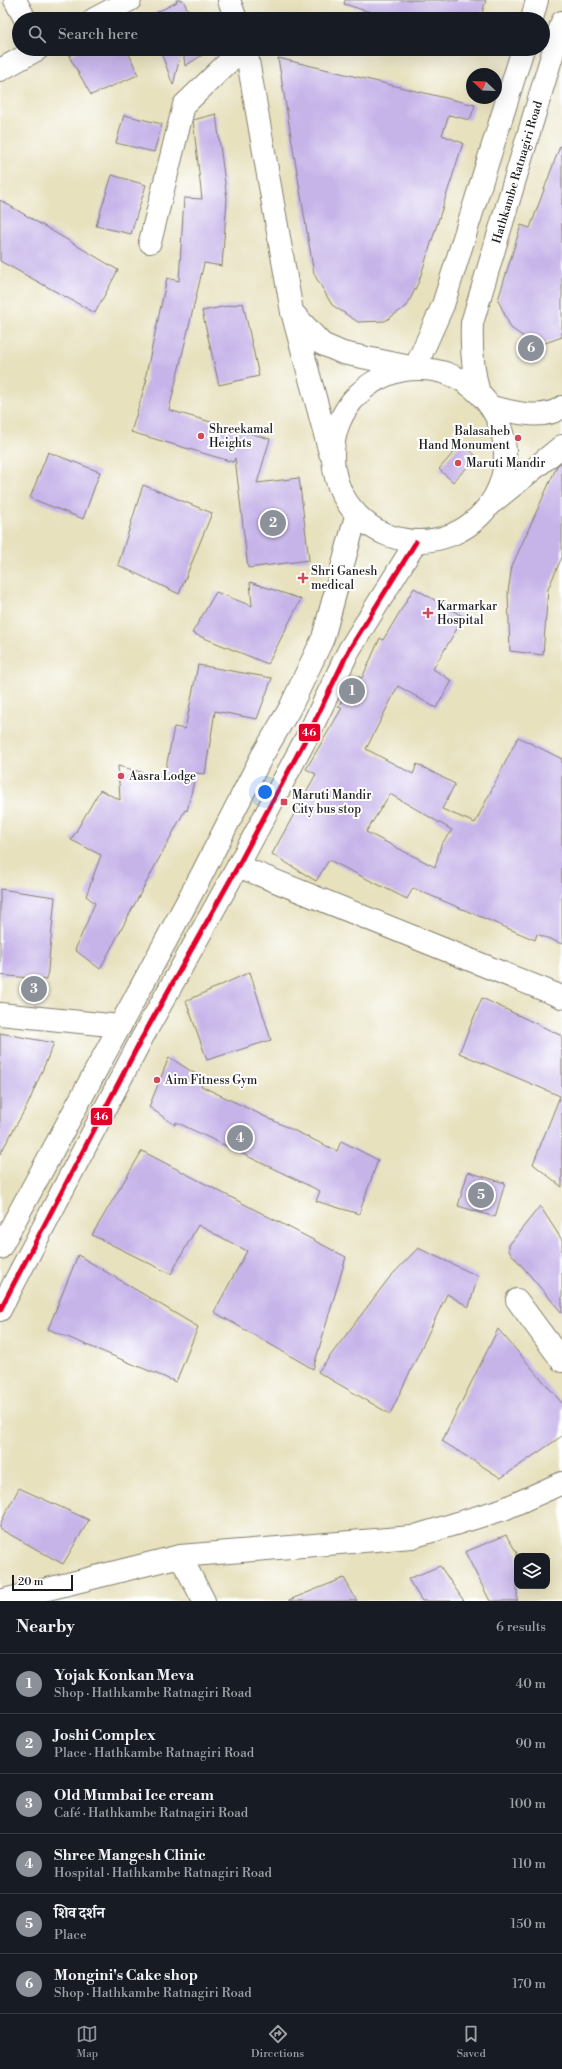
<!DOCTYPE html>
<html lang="en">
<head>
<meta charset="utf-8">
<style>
  body { margin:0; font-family:"Libre Bodoni","Noto Serif Devanagari",serif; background:#242831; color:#f1f3f6 }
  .controls { position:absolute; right:12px; bottom:12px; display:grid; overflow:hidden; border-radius:8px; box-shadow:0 4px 16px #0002 }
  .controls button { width:36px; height:36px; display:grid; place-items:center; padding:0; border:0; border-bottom:1px solid #363941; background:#171b24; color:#f1f3f6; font:20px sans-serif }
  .compass { position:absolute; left:466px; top:68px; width:36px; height:36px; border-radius:50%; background:#171b24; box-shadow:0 4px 16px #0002; rotate:293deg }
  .scale { position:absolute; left:12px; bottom:10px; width:61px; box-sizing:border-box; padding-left:4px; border:2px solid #1c1c1c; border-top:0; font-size:11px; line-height:14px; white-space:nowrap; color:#1c1c1c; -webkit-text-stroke:3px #fff; paint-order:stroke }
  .you { position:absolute; left:265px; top:792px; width:14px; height:14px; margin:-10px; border:3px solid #fff; border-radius:50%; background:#1a73e8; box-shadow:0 0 0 6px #1a73e833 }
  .badge { display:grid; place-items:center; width:26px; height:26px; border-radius:50%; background:#8c9099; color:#fff; font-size:13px; font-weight:700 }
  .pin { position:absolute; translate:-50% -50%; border:2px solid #fff; box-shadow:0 1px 4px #0006 }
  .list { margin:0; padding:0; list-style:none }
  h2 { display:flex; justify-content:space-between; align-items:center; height:52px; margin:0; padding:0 16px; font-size:17px }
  h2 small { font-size:13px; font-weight:400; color:#9ea1a6 }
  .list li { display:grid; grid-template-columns:26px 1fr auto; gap:12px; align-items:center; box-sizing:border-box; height:60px; padding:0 16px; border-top:1px solid #363941 }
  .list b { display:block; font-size:15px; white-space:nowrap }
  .list p { margin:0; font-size:13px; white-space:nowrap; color:#9ea1a6 }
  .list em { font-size:13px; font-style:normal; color:#9ea1a6 }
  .icon { flex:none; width:22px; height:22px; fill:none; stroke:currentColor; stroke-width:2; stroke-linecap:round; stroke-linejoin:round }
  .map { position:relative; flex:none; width:562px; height:1601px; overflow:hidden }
  .search { position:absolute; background:#171b24; box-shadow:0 4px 16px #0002; left:12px; right:12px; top:12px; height:44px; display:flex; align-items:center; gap:10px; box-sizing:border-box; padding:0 14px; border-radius:22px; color:#9ea1a6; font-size:15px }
  .sheet { height:412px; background:#171b24 }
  nav { display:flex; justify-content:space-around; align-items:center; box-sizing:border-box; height:56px; border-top:1px solid #363941; background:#171b24; font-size:11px; color:#9ea1a6 }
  nav a { display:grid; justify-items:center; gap:2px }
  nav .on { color:#8c9099 }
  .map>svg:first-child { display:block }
</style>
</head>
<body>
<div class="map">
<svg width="562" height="1601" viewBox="0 0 562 1601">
  <rect width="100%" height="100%" fill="#fff"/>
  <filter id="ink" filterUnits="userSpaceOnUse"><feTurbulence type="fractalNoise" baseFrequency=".025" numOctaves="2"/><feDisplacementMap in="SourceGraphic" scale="8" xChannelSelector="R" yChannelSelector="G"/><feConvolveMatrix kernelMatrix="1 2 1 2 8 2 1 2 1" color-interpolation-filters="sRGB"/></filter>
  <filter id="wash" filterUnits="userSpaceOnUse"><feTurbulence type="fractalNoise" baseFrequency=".012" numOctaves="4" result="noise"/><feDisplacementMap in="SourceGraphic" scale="16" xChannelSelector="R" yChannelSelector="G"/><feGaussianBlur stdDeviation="0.9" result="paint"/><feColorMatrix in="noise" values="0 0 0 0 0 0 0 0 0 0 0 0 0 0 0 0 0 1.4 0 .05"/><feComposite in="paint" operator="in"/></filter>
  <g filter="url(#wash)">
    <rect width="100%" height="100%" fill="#e7e1be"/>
    <g id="blocks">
      <path fill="#c6b4e9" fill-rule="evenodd" d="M176 0H183L192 19H149L148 17 177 2Z
        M345 0H486L480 19H393L344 4Z
        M82 49H127L138 75 91 95 69 56Z
        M160 49H182L173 85 162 55Z
        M183 49H206L207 52 185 66Z
        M278 58 475 105 470 120 449 115 442 135 463 143 419 281 407 306 385 321 358 322 332 305 314 274Z
        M216 114 227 199 222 266 204 263 169 410 270 439 257 483 299 478 309 560 248 568 235 458 233 462 131 432 147 379H145L167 278 179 281 184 198 202 199 193 120Z
        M124 115 162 124 154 152 116 143Z
        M560 146 562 147V337L537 346 511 328 498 300 521 225 530 228Z
        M112 175 146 185 131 234 96 226Z
        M0 200 118 270 95 313 0 261Z
        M243 303 259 376 219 385 202 311Z
        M462 443 477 457 453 482 439 469Z
        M48 452 100 472 83 519 30 498Z
        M562 462V557L548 589 543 655 510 651 508 592 512 566 557 466Z
        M143 485 212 513 179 594 118 565Z
        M250 582 301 599 268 664 192 633 216 592 252 606Z
        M414 588 464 617 433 669 452 681 436 708 398 686 366 749 413 774 417 764 455 784 442 809 475 823 518 737 562 759V944L537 934 535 940 413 888 407 899 329 860 316 881 272 854 316 774 306 769 342 708 338 707 357 676 362 678 380 638 383 640ZM390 794 452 830 441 845 435 867 366 832Z
        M198 665 272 678 257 719 215 711 205 774 196 773 187 811 185 810 100 969 75 950 95 903 86 896 101 855 71 840 100 790 120 800 118 766 164 778 174 727 185 729Z
        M0 889 55 897 47 980 0 975Z
        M250 972 271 1040 207 1060 186 1001Z
        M482 998 562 1036V1187L533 1164 560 1096 459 1053Z
        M0 1033 54 1043 28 1104 0 1154Z
        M169 1057 205 1080 201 1086 337 1151 341 1141 378 1160 359 1214 316 1201 320 1191 176 1122 175 1125 149 1107Z
        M142 1151 346 1257 313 1369 214 1312 247 1251 198 1225 171 1274 92 1235Z
        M468 1172 505 1183 495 1217 458 1206Z
        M540 1206 562 1240V1313L509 1251V1245Z
        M418 1248 478 1276 469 1307 447 1294 390 1414 318 1372 389 1278Z
        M78 1255 198 1327 176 1382 48 1329Z
        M498 1329 562 1403V1436L501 1478 442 1441Z
        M19 1488 89 1520 63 1564 0 1529V1524Z
        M506 1535 517 1553V1601H490L465 1552Z
        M440 1566 464 1601H422L408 1579Z
        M344 1578 357 1601H289V1600Z"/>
    </g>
  </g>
  <g filter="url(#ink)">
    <use href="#blocks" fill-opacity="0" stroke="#827e6d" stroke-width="1"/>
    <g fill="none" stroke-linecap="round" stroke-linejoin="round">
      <defs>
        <path id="minor" d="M15 0 25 19
          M94 19 130 0
          M0 70 38 49
          M150 242 184 105 242 49
          M238 866 562 997
          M0 1014 120 1026
          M517 1300 562 1361
          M180 1556 204 1601
          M0 1601 180 1556 412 1537 504 1509 562 1483"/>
        <g id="major">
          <path d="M229 0 236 19"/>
          <path d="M532 19 537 0"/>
          <path d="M246 49 292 312 330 453"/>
          <path d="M292 312 322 344 343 353 415 368 443 305 523 49"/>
          <circle cx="419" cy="455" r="86"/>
          <path id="s1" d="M479 393C472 369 471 348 472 323L562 22"/>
          <path d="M491 407C513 412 543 421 562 407"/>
          <path d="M493 502 562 446"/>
          <path d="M0 1248 202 874 262 756 290 708 323 638 356 516"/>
          <path d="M0 1310 142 1038 238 866 311 729 349 650 416 542"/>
        </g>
      </defs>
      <use href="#minor" stroke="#827e6d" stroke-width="24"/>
      <use href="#major" stroke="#827e6d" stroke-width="24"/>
      <use href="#minor" stroke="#fff" stroke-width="22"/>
      <use href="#major" stroke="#fff" stroke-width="22"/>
      <defs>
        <path id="bus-1" d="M0 1310 142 1038 238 866 311 729 349 650 416 542"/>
      </defs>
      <use href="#bus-1" stroke="#fff" stroke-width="8"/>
      <use href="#bus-1" stroke="#e4002b" stroke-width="5"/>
    </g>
  </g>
  <g fill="#d1495b" stroke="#fff" stroke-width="1.5">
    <circle cx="201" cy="436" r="4"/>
    <circle cx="518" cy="438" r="4"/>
    <circle cx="458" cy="463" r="4"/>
    <path d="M301 572h4v4h4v4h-4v4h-4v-4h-4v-4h4z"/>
    <path d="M426 607h4v4h4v4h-4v4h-4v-4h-4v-4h4z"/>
    <circle cx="121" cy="776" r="4"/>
    <rect x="280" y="798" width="8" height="8" rx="2"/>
    <circle cx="157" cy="1080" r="4"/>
  </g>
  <g text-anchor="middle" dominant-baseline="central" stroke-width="4" stroke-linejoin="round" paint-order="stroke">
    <g font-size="12" fill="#1c1c1c" stroke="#fff">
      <text stroke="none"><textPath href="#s1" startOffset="228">Hathkambe Ratnagiri Road</textPath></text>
    </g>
    <g font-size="12" fill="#1c1c1c" stroke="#fff" text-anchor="start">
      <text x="209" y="429">Shreekamal<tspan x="209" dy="14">Heights</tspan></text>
      <text x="510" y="431" text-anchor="end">Balasaheb<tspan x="510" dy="14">Hand Monument</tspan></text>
      <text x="466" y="463">Maruti Mandir</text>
      <text x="311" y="571">Shri Ganesh<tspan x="311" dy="14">medical</tspan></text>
      <text x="437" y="606">Karmarkar<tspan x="437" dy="14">Hospital</tspan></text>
      <text x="129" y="776">Aasra Lodge</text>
      <text x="292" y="795">Maruti Mandir<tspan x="292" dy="14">City bus stop</tspan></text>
      <text x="165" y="1080">Aim Fitness Gym</text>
    </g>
  </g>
  <g stroke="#fff" stroke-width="1.5">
    <rect x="298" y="723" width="23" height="19" rx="4" fill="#e4002b"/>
    <rect x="90" y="1107" width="23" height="19" rx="4" fill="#e4002b"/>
  </g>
  <g font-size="11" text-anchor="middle" font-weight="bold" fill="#fff">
    <text x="309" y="736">46</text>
    <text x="101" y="1120">46</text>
  </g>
</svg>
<div class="controls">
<button><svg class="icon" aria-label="layers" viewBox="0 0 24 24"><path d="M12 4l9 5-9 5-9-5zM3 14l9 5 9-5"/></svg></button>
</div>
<svg class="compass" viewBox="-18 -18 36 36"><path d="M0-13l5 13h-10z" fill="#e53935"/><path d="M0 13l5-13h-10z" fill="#9ea1a6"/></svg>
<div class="scale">20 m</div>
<div class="you"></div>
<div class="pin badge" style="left:352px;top:691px">1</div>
<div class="pin badge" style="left:273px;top:523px">2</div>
<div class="pin badge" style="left:34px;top:989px">3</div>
<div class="pin badge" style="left:240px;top:1138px">4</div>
<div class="pin badge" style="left:481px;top:1195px">5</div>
<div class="pin badge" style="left:531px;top:348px">6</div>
<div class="search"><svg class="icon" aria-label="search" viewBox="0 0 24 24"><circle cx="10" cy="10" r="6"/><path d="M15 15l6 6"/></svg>Search here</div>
</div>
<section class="sheet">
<h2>Nearby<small>6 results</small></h2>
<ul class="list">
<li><span class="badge">1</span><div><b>Yojak Konkan Meva</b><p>Shop · Hathkambe Ratnagiri Road</p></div><em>40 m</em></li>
<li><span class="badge">2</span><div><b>Joshi Complex</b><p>Place · Hathkambe Ratnagiri Road</p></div><em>90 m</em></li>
<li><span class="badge">3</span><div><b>Old Mumbai Ice cream</b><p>Café · Hathkambe Ratnagiri Road</p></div><em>100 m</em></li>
<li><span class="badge">4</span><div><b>Shree Mangesh Clinic</b><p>Hospital · Hathkambe Ratnagiri Road</p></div><em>110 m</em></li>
<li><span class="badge">5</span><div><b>शिव दर्शन</b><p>Place</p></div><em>150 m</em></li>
<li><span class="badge">6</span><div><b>Mongini's Cake shop</b><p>Shop · Hathkambe Ratnagiri Road</p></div><em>170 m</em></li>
</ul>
</section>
<nav>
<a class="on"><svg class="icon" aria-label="map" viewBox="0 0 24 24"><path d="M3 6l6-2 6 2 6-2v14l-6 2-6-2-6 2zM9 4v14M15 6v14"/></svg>Map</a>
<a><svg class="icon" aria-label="directions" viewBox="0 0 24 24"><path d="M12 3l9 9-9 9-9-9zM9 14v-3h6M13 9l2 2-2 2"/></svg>Directions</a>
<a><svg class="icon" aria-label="saved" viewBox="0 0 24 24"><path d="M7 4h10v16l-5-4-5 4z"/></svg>Saved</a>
</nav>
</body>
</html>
